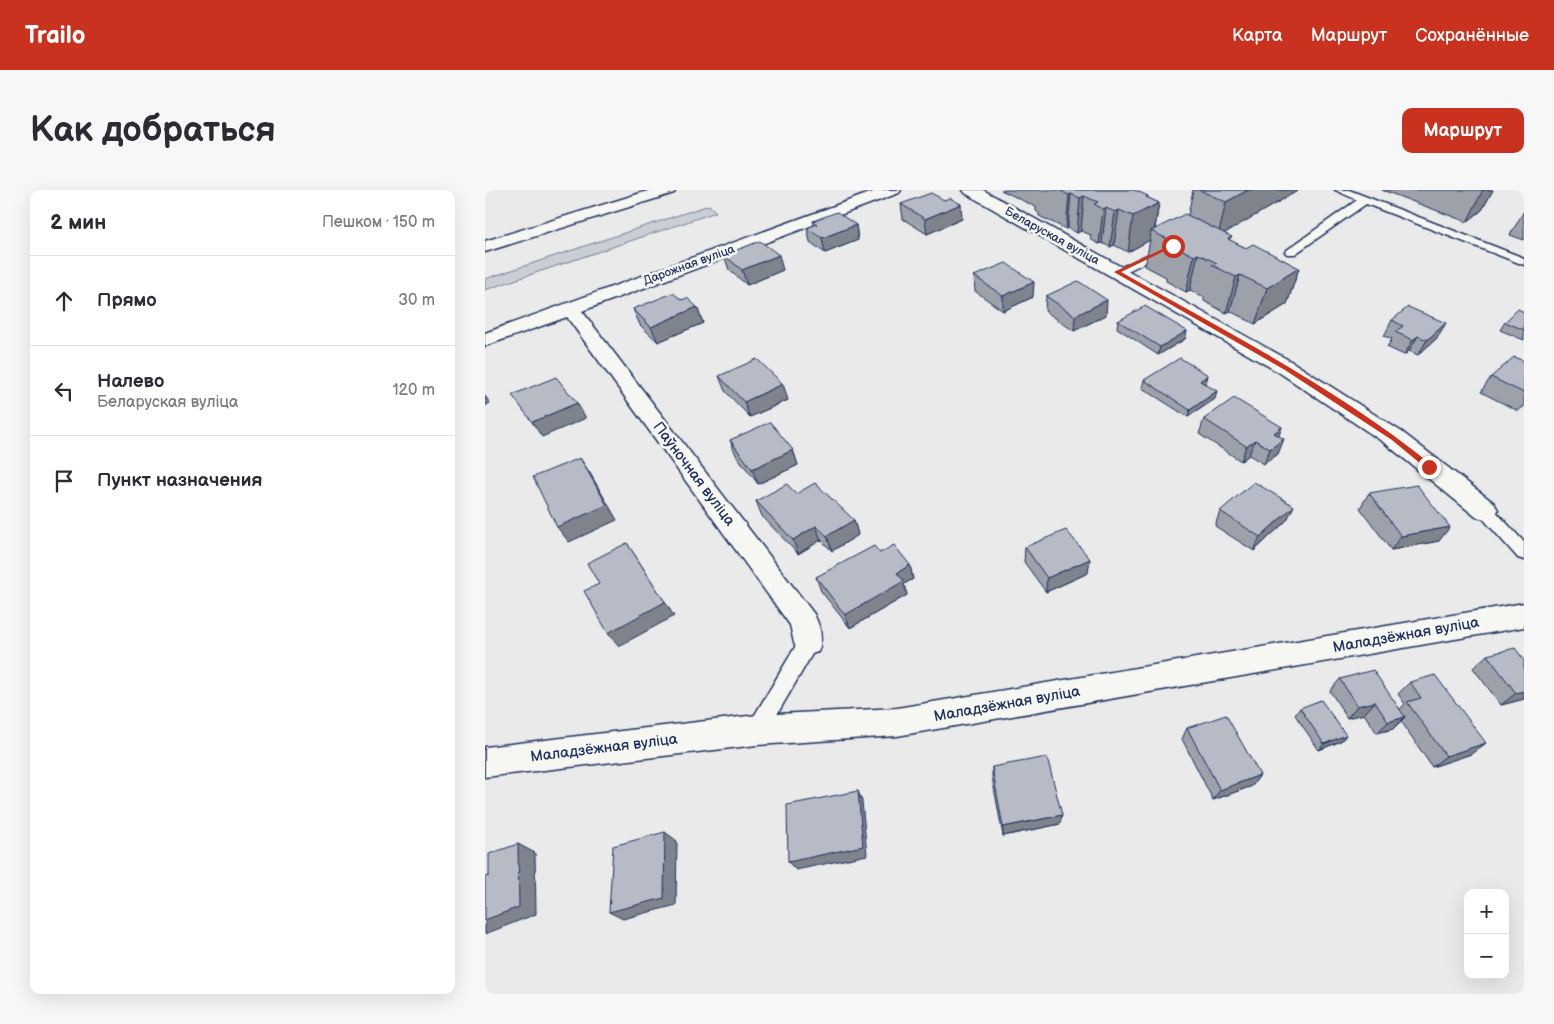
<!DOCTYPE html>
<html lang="ru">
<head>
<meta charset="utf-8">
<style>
  body { margin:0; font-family:"Balsamiq Sans",sans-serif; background:#f7f7f7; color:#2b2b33 }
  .controls { position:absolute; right:15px; bottom:15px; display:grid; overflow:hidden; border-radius:10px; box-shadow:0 5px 20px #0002 }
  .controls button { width:45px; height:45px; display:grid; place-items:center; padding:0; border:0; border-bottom:1px solid #e1e1e2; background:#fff; color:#2b2b33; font:25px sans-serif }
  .stop { position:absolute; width:15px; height:15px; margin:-11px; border:4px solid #c8321e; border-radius:50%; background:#fff }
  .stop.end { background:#c8321e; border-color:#fff; box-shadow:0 1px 5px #0008 }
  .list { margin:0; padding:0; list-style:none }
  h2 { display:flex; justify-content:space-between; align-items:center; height:65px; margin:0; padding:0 20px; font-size:21px }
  h2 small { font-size:16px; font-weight:400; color:#7c7c81 }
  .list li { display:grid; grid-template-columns:32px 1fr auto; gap:15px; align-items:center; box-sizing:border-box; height:90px; padding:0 20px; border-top:1px solid #e1e1e2 }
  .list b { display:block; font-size:19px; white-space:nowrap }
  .list p { margin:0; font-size:16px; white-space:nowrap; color:#7c7c81 }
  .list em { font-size:16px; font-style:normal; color:#7c7c81 }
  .icon { flex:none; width:28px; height:28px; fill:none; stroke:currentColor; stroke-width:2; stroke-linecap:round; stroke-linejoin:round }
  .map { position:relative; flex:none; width:1039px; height:804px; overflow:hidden; border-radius:10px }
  header { display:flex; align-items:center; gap:30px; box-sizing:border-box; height:70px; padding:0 25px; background:#c8321e; color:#fff }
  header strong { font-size:24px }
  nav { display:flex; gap:28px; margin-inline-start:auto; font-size:18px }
  .intro { display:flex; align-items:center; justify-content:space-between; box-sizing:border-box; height:120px; padding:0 30px }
  h1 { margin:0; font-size:35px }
  .button { padding:12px 22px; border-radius:10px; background:#c8321e; color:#fff; font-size:18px; font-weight:700 }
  main { display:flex; gap:30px; padding:0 30px }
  aside { flex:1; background:#fff; border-radius:10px; box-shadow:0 5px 20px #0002 }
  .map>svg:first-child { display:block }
</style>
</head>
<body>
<header>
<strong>Trailo</strong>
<nav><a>Карта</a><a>Маршрут</a><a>Сохранённые</a></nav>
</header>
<div class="intro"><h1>Как добраться</h1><a class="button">Маршрут</a></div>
<main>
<aside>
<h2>2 мин<small>Пешком · 150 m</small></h2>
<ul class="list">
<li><svg class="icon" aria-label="ahead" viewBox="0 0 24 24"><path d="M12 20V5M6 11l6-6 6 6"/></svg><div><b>Прямо</b></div><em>30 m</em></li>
<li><svg class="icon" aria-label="left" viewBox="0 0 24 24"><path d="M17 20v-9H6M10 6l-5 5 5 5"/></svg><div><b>Налево</b><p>Беларуская вуліца</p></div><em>120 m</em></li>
<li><svg class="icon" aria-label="arrive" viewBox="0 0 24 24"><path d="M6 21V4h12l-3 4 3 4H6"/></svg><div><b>Пункт назначения</b></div></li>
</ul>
</aside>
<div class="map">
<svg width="1039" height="804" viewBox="0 0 1039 804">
  <rect width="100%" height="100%" fill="#e9eae9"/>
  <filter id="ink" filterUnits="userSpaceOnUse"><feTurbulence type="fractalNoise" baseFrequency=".02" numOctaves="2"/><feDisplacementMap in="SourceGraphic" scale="10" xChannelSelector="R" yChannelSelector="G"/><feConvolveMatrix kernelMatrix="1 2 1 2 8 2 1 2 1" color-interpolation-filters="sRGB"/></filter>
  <g filter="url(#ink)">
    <path fill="#caced5" stroke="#727e9a" d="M224 15 231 22 0 100V89Z"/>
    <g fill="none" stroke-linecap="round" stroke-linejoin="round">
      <defs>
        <path id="lane" d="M850 0H864L1039 68V75L881 14 810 64H802L800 62 802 60 872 10Z
          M683 55 687 56 689 58 687 60 636 84 632 86 626 82Z
          M1000 314 1006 316 1039 352V370L1033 368 994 324 992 320 994 316Z
          M323 445 330 447 332 453 330 459 279 547 272 549 265 547 262 540 265 533 316 447Z"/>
        <path id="street" d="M393 0H416L414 3 97 121 329 424C335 436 339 449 333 462L323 465 313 462 309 453 305 435 82 127 0 156V143Z
          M478 0H498L809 173 917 242 1009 313 1013 320 1009 327 1000 329 991 327 901 254 795 183 480 3Z
          M1039 413V437L412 546 272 555 0 587V557L272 525 412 518Z"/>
        <path id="primary" d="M166 0H191L189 3 0 62V51Z"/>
      </defs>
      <use href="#lane" stroke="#1b2f5e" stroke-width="3"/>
      <use href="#street" stroke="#1b2f5e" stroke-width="3"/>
      <use href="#primary" stroke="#1b2f5e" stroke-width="3"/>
      <use href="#lane" fill="#f6f6f2" fill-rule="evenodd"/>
      <use href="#street" fill="#f6f6f2" fill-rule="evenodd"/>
      <use href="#primary" fill="#f6f6f2" fill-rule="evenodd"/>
    </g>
    <path fill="#9da1aa" stroke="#1b2f5e" d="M516 0H650L663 8 674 13 670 39 703 25 708 0H814L739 43 746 51 761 58 814 78 802 114 770 134 745 121 741 123 719 111V107L705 100 701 102 681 91V87L660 76 665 50 643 62 629 55 625 57 617 53 614 54 605 49 606 45 596 41 592 43 583 38 581 39 554 26V23L551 21V17Z
      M897 0H1008L997 20 982 32Z
      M459 10 477 29 442 44 418 29 416 14Z
      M1039 21V50L1025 45Z
      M328 31 371 35 373 50 340 63 325 52 322 38 329 35Z
      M239 65 298 80 262 95 244 80Z
      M489 86 548 107 518 121 490 101Z
      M561 106 621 125 589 141 560 121Z
      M197 110 212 117 218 133 173 152 155 135 148 119Z
      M1039 122V150L1015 140 1020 132Z
      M907 130 952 148 933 165 924 161 919 165 902 157 907 149 899 146Z
      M633 131 702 141 700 149 673 165 632 138Z
      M1039 171V217H1038L1033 221 996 202 1006 187Z
      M723 185 721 193 720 194 730 209 703 227 657 198 659 190Z
      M234 186 303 210 265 227 240 201Z
      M719 229 797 237 794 245 793 264 779 274 764 265 756 271 714 244Z
      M245 250 308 260 313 275 273 294 251 265Z
      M884 303 954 351 906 360 875 318Z
      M311 304 369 330 373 345 347 361 336 350 313 364 277 326 271 311Z
      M735 321 802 330 769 361 730 336Z
      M540 357 603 383 561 402 539 372Z
      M395 363 425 375 428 389 419 394 422 405 365 438 336 401 331 387Z
      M1002 465 1039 509 1016 515 988 478Z
      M855 489 915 519 920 514 913 504 925 492 1001 553 986 564 947 577 916 531 908 539 892 543 879 524 862 528 845 501Z
      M815 518 861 545 856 551 834 560 810 525Z
      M702 538 775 585 767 596 728 610 697 549Z
      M507 577 575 634 518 646 507 587Z"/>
    <path fill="#7f838b" stroke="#1b2f5e" d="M763 0H814L733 47 741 12Z
      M998 0H1008L997 20 982 32Z
      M586 4 583 38 581 39 584 5Z
      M599 6 596 41 592 43 595 8Z
      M663 6 661 20 674 13 669 42 666 41 665 50 643 62 648 26 661 7Z
      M476 14 477 29 442 44 440 29Z
      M621 18 617 53 614 54 618 19Z
      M634 20 629 55 625 57 630 22Z
      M371 35 373 50 340 63 337 48Z
      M713 64 705 100 701 102 709 66Z
      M294 65 298 80 262 95 257 80Z
      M814 78 802 114 770 134 782 98Z
      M755 85 745 121 741 123 751 87Z
      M549 92 548 107 518 121V106Z
      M622 110 621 125 589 141 590 126Z
      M212 117 218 133 173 152 166 137Z
      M961 133 952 148 933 165 942 150Z
      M702 141 700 149 673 165 675 157Z
      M933 146 924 161 919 165 928 150Z
      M723 185 721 193 712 198 715 191Z
      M298 194 303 210 265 227 259 212Z
      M732 201 730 209 703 227 705 220Z
      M0 206 5 213 0 216Z
      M92 213 101 228 57 247 47 232Z
      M797 237 791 252 789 243Z
      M799 249 793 264 779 274 785 259Z
      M770 250 764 265 756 271 761 256Z
      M308 260 313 275 273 294 267 279Z
      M95 268 105 283 132 330 84 352 72 337Z
      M809 316 802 330 769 361 775 347Z
      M369 330 373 345 347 361 342 346Z
      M331 336 336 350 313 364 308 350Z
      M965 337 954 351 906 360 916 346Z
      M142 353 189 426 134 456 123 443Z
      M605 369 603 383 561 402 562 388Z
      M425 375 428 389 419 394 422 405 365 438 360 425 412 383Z
      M1039 501V509L1016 515 1031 503Z
      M890 512 879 524 862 528 872 516Z
      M920 527 908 539 892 543 903 532Z
      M861 545 856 551 834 560 839 554Z
      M1001 553 986 564 947 577 961 566Z
      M775 585 767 596 728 610 735 600Z
      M373 601 377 611 382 665 311 680 303 672Z
      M577 625 575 634 518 646V637Z
      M180 642 192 651 191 715 138 729 124 722Z
      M33 654 50 663 51 724 0 744V730Z"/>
    <path fill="#b6bbc6" stroke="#1b2f5e" d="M574 0H650L663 6 661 7 674 13 648 26 634 20 630 22 621 18 618 19 609 14 613 12 599 6 595 8 586 4 584 5Z
      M714 0H763L741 12Z
      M446 3 459 10 465 8 476 14 440 29 416 14Z
      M352 22 371 35 337 48 322 38 332 34 328 31Z
      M700 24 747 47 743 49 761 58 768 54 814 78 782 98 755 85 751 87 727 75 732 73 713 64 709 66 688 55 691 53 666 41Z
      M275 51 294 65 257 80 239 65Z
      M521 73 549 92 518 106 489 86Z
      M593 91 622 110 590 126 561 106Z
      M188 103 197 110 202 108 212 117 166 137 148 119Z
      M660 116 702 141 675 157 633 131Z
      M923 117 961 133 942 150 933 146 928 150 910 142 918 136 907 130Z
      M1033 119 1039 122V140L1020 132Z
      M1029 167 1039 171V203L1006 187Z
      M695 168 723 185 715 191 732 201 705 220 659 190Z
      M272 169 298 194 259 212 234 186Z
      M71 187 92 213 47 232 27 205Z
      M749 208 797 237 789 243 799 249 785 259 770 250 761 256 719 229Z
      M285 232 308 260 267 279 245 250Z
      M95 268 122 315 72 337 48 287Z
      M769 292 809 316 775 347 735 321Z
      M330 293 369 330 342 346 331 336 308 350 271 311 302 294 311 304Z
      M932 295 965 337 916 346 884 303Z
      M581 340 605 369 562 388 540 357Z
      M142 353 180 412 123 443 99 401 114 394 102 373Z
      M409 355 425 375 412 383 419 391 360 425 331 387 389 356 395 363Z
      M1030 458 1039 470V501L1031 503 1002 465Z
      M888 480 920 527 903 532 890 512 872 516 855 489Z
      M950 485 1001 553 961 566 922 512 936 508 925 492Z
      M836 510 861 545 839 554 815 518Z
      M741 525 775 585 735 600 702 538Z
      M562 567 577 625 518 637 507 577Z
      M373 601 378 656 303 672 302 615Z
      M180 642 179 708 124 722 128 656Z
      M33 654 34 717 0 730V687L4 686V664Z"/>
  </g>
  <path fill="#c8321e" d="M686 55 690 56 636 82C742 142 852 198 947 275V279H942L907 250 800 180 629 82Z"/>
  <g text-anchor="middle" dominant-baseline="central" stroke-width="5" stroke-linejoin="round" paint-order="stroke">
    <g font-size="12" fill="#1b2f5e" stroke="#f6f6f2">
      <text transform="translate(567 46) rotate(29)">Беларуская вуліца</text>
      <text transform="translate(204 75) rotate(-20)">Дарожная вуліца</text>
    </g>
    <g font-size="15" fill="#1b2f5e" stroke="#f6f6f2">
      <text transform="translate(209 284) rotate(53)">Паўночная вуліца</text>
      <text transform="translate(921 445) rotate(-10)">Маладзёжная вуліца</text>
      <text transform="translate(522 514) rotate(-10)">Маладзёжная вуліца</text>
      <text transform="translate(119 558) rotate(-7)">Маладзёжная вуліца</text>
    </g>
  </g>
</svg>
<div class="controls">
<button>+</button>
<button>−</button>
</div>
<div class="stop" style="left:688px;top:56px"></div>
<div class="stop end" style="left:944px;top:277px"></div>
</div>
</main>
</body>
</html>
